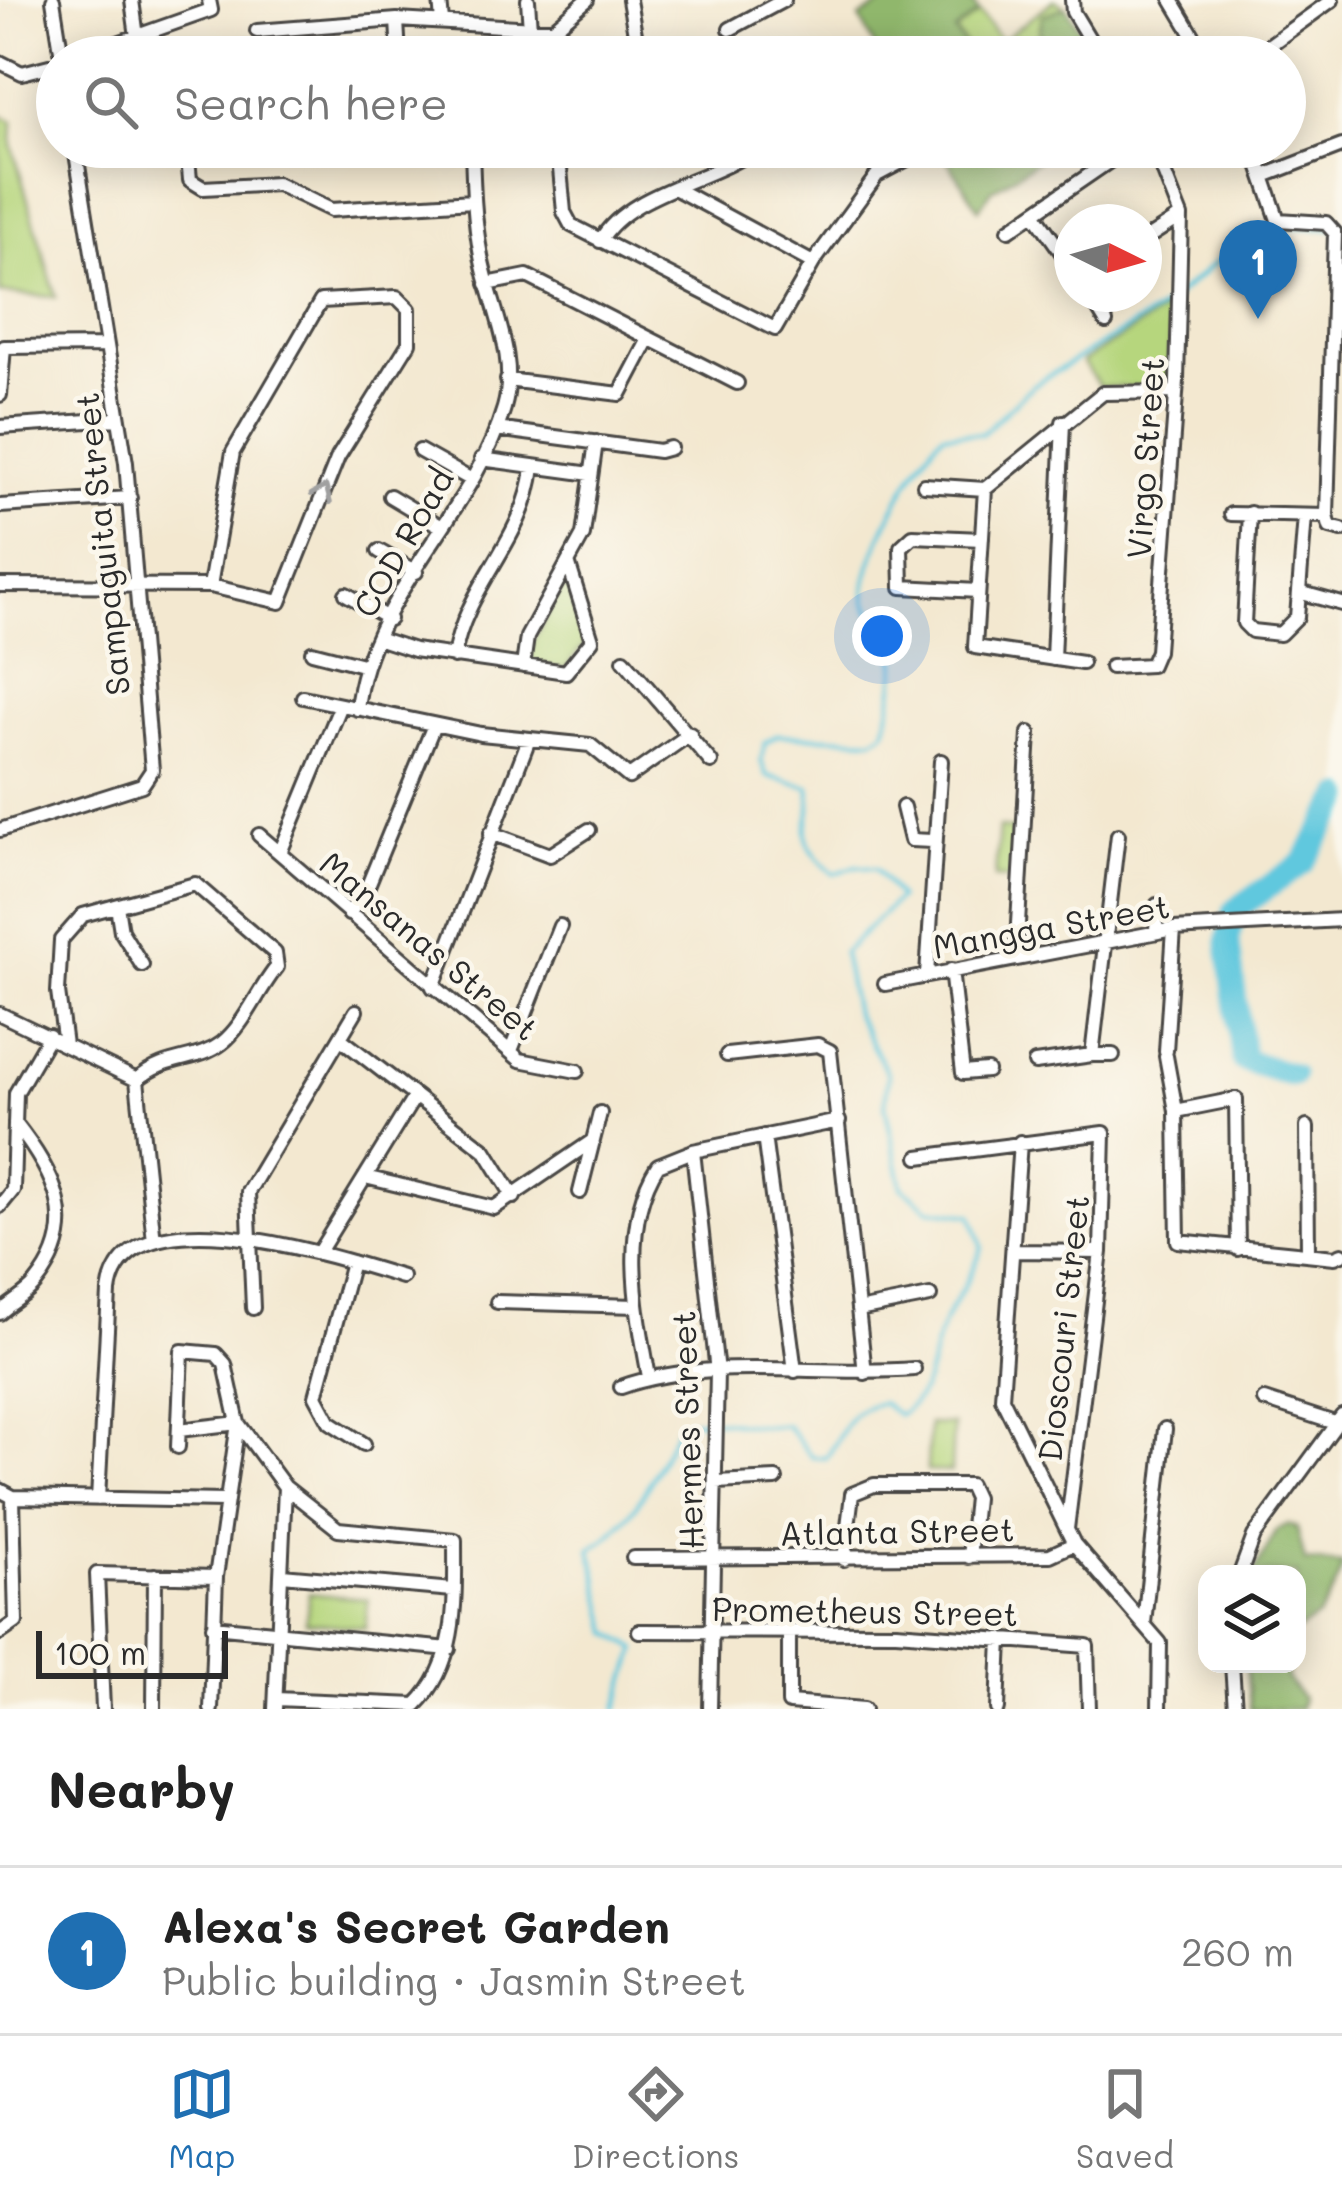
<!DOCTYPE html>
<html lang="en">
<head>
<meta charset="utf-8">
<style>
  body { margin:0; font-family:Mali,sans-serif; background:#f6f6f6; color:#222 }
  .controls { position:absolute; right:36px; bottom:36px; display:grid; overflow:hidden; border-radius:24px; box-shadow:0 6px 30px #0003 }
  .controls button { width:108px; height:108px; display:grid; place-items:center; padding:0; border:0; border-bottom:3px solid #e0e0e0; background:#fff; color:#222; font:60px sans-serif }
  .compass { position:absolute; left:1054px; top:204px; width:108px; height:108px; border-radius:50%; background:#fff; box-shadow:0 6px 30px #0003; rotate:95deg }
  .scale { position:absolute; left:36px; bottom:30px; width:192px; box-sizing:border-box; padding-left:12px; border:6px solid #2b2b2b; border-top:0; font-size:33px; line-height:42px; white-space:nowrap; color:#2b2b2b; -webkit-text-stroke:9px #fbf7ec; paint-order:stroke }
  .you { position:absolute; left:882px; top:636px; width:42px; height:42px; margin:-30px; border:9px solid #fff; border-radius:50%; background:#1a73e8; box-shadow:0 0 0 18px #1a73e833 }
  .badge { display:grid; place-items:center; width:78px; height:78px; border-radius:50%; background:#1f6fb2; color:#fff; font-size:39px; font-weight:700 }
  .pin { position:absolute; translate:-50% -99px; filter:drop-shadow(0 3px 6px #0008) }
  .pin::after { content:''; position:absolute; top:63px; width:42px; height:36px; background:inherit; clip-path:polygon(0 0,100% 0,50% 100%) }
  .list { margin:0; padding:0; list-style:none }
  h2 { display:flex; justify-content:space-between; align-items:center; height:156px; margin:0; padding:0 48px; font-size:51px }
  h2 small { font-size:39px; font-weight:400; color:#767676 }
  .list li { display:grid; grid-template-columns:78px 1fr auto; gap:36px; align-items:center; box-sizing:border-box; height:168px; padding:0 48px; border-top:3px solid #e0e0e0 }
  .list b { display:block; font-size:45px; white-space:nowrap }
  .list p { margin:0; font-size:39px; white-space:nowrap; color:#767676 }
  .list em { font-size:39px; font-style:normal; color:#767676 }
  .icon { flex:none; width:66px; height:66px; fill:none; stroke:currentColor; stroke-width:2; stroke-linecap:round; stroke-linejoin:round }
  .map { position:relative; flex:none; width:1342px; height:1709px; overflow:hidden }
  .search { position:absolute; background:#fff; box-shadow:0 6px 30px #0003; left:36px; right:36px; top:36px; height:132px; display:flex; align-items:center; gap:30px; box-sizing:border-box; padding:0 42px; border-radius:66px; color:#767676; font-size:45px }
  .sheet { height:324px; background:#fff }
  nav { display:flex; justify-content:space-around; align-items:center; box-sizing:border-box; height:168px; border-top:3px solid #e0e0e0; background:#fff; font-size:33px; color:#767676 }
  nav a { display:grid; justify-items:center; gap:6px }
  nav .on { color:#1f6fb2 }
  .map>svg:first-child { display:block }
</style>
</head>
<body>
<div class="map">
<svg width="1342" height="1709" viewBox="0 0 1342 1709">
  <rect width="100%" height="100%" fill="#fbf7ec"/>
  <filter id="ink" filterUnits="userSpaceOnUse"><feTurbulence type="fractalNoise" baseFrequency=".00833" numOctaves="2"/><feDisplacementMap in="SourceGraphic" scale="24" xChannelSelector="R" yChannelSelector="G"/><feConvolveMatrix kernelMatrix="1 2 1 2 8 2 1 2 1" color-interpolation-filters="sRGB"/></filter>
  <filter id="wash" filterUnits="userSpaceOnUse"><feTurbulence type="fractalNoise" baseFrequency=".004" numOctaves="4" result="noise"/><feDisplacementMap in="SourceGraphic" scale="48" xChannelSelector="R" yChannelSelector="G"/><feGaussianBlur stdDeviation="2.7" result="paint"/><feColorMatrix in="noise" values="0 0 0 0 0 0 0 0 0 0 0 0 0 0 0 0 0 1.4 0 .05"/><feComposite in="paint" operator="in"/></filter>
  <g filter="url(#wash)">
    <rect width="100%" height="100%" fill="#f3e8d0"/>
    <path fill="#b6d67d" stroke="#708054" stroke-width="3" d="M1054 0 1066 7 1042 16 1037 57H974L955 32 979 12 1001 41Z
      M0 115 13 121 12 145 56 297 0 293Z
      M1172 305 1169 387H1100L1082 362Z
      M567 578 586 643 565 669 530 663 534 639Z
      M999 828 1018 830 1014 879 995 878Z
      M929 1424 953 1425 951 1472 927 1471Z
      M309 1593 368 1599 365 1628 306 1622Z"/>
    <path fill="#90b76c" stroke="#5e714c" stroke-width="3" d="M890 0H970L979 12 955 32 974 57H880L860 18Z
      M1066 7 1097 57H1037L1042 15Z
      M939 147H1058L992 190 979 209Z
      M1288 1524 1297 1528 1305 1561 1342 1564C1342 1578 1326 1605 1318 1617L1297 1631V1574H1253L1277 1530Z
      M1246 1664H1289L1286 1678 1302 1698 1300 1709H1250Z"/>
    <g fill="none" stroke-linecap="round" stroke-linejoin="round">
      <path stroke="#61c8de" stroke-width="4.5" d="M617 1709 637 1649 610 1633 591 1549C641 1518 652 1473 679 1425 712 1411 750 1432 786 1425L812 1457 826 1458C844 1433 846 1407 882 1403L898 1415C934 1396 928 1355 943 1324 956 1297 973 1275 982 1247L972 1215 929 1209 902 1187 885 1105 888 1074 855 1014 843 953 899 898 876 869 856 866 834 874C786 831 817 831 809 787L767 776 761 761 765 743 778 735 873 739 885 731C891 707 902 662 891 638 884 621 864 614 865 591 867 553 916 458 944 433L982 434 1032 386 1160 309 1246 237 1268 229 1342 228"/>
      <path stroke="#61c8de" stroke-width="24" d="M1292 1075 1243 1060 1228 941 1235 910 1303 863 1342 798"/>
    </g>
  </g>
  <g filter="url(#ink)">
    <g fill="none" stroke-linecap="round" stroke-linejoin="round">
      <defs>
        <path id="minor" d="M53 0 62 57
          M132 0 137 37
          M440 0 442 22
          M528 0 530 29
          M629 0 639 57
          M1072 0 1073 12 1100 57
          M1172 0 1206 57
          M397 20 399 57
          M730 29 784 0
          M257 31 397 20 553 29 587 0
          M78 57 211 10 209 0
          M1253 57 1332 0
          M0 62 22 73 57 64
          M187 147 190 180 203 188 277 184 331 210 473 201
          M558 147 564 212 571 225 775 329 813 263 877 175 926 149
          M1253 147 1278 220 1326 223 1335 233 1327 516 1330 527 1342 530
          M1264 176 1342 146
          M678 190 813 263
          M1034 213 1072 267
          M1009 230 1130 147
          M1144 240 1181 216
          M600 241C629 191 711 182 758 147
          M487 284 527 276 737 383
          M1089 294 1106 322
          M4 347 106 346
          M507 380 620 394 649 339
          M0 395 4 347
          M0 427 118 419
          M496 429 659 451 670 448
          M420 451 470 479
          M481 459 591 474
          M924 485 985 489 1103 393 1176 392
          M985 489 975 647 1082 663
          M390 496 442 527
          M0 506 130 498
          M1250 513 1244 623 1252 631 1280 634 1297 617 1305 516
          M1231 514 1327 516
          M379 551 416 572
          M0 585 210 586 280 602 338 457 409 343V309L397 297 321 301 233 452 210 586
          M978 591 902 587 901 547 913 536 982 539
          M1302 593 1342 604
          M346 594 389 619
          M377 638 414 650 566 672 592 640 568 562
          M312 652 363 665
          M454 657C465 586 526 539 533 467
          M1053 659 1063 422
          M624 660 711 762
          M523 666 527 637 583 535 596 442
          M1111 667 1151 665 1157 651 1177 381 1181 216 1154 147
          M303 697 481 734 590 745 629 777 690 734
          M357 709C368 597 473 515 504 408 519 356 490 306 481 256 474 220 473 184 472 147
          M903 807 911 840 932 841
          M0 830 142 785 152 770 126 463 75 147
          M491 833 550 855 589 830
          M259 835 520 1060 577 1071
          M280 853 341 705
          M117 906 121 931 142 965
          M349 914 367 888 434 725
          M1156 932 1157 905
          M1016 958 1029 733
          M951 970 963 1073 987 1071
          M927 975 941 761
          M885 984 1174 929 1342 920
          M433 987 529 739
          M0 1014 137 1080
          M341 1039 485 1150 514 1197
          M65 1045 58 992 61 940 83 915 195 884 275 953 277 967C258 990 244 1026 222 1043 196 1063 167 1054 137 1080
          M512 1048 560 926
          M1166 1051 1174 929
          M727 1055 818 1045 830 1051 865 1373
          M1113 1055H1092L1118 835
          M1166 1056 1176 1111 1178 1241 1335 1257 1342 1254
          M1035 1063 1092 1055
          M137 1080 154 1241
          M1176 1111 1236 1099 1238 1249
          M1307 1127 1308 1252
          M764 1136 795 1371
          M1020 1142 1002 1398 1074 1544 1160 1643 1159 1709
          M693 1151 717 1372 710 1709
          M919 1157 1104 1133 1101 1252 1067 1529
          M365 1177 494 1208 591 1142
          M580 1192 600 1113
          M0 1206 13 1190 16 1093 49 1036
          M1015 1251 1101 1252
          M319 1252 415 1096
          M352 1262 316 1396 330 1422 364 1444
          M497 1302 636 1306
          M253 1308 248 1192 356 1011
          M858 1310 930 1296
          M0 1313C11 1302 27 1295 36 1283 83 1225 54 1173 15 1123
          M649 1377C637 1311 619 1225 658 1165L693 1151 839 1121
          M621 1387C712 1355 819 1377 914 1369
          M1264 1400 1338 1424
          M179 1430 238 1423 285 1487 338 1529 455 1540C455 1596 459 1663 416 1705L276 1699
          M178 1447 182 1351 216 1354 225 1364 238 1423 216 1577 211 1709
          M716 1482 776 1479
          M0 1490 13 1497 224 1501
          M98 1499 109 1292C122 1185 338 1258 402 1277
          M633 1558 1050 1555 1074 1544
          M844 1559 852 1494 874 1485H969L975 1498 969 1557
          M1240 1574 1254 1536 1342 1416
          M282 1575 453 1590
          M1144 1623 1165 1429
          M213 1626 449 1649
          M639 1631 896 1632 1087 1646 1089 1709
          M0 1633 16 1622 13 1497
          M789 1633V1703L864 1709
          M1232 1664 1235 1709
          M103 1709 97 1574 216 1577
          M154 1709 155 1575
          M275 1709 285 1487
          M998 1709 1001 1639"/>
      </defs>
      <use href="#minor" stroke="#494744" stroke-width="18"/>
      <use href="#minor" stroke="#fff" stroke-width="12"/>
    </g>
    <defs><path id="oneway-chevron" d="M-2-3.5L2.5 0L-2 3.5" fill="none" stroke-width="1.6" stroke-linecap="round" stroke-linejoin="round" transform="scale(3)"/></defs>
    <use stroke="#a0a0a0" href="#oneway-chevron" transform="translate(323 493) rotate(-67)"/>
  </g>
  <g text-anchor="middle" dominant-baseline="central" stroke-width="9" stroke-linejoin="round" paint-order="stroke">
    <g font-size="33" fill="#2b2b2b" stroke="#fbf7ec">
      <text transform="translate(1144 458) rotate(-86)">Virgo Street</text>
      <text transform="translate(402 542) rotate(-60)">COD Road</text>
      <text transform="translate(101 544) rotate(-96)">Sampaguita Street</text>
      <text transform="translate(1051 925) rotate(-10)">Mangga Street</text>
      <text transform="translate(430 945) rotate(40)">Mansanas Street</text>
      <text transform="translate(1062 1328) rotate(-84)">Dioscouri Street</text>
      <text transform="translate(686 1430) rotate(-92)">Hermes Street</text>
      <text transform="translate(897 1530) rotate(-1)">Atlanta Street</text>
      <text transform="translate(865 1610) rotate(1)">Prometheus Street</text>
    </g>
  </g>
</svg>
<div class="controls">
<button><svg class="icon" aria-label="layers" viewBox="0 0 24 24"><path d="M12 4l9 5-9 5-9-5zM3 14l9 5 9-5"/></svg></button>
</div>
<svg class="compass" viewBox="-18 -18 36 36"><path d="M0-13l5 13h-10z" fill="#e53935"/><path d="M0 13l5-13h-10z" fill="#767676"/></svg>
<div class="scale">100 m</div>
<div class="you"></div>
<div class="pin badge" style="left:1258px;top:319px">1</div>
<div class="search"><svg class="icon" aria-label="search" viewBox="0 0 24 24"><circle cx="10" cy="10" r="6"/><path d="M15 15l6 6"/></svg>Search here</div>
</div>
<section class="sheet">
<h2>Nearby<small></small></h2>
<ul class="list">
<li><span class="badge">1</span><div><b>Alexa's Secret Garden</b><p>Public building · Jasmin Street</p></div><em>260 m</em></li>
</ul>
</section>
<nav>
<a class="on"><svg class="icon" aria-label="map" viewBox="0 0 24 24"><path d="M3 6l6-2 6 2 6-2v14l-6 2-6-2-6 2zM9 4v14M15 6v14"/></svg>Map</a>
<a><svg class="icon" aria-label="directions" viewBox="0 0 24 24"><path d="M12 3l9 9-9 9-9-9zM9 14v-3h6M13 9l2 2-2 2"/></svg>Directions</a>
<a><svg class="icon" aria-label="saved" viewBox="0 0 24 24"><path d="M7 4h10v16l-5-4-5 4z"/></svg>Saved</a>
</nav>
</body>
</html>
